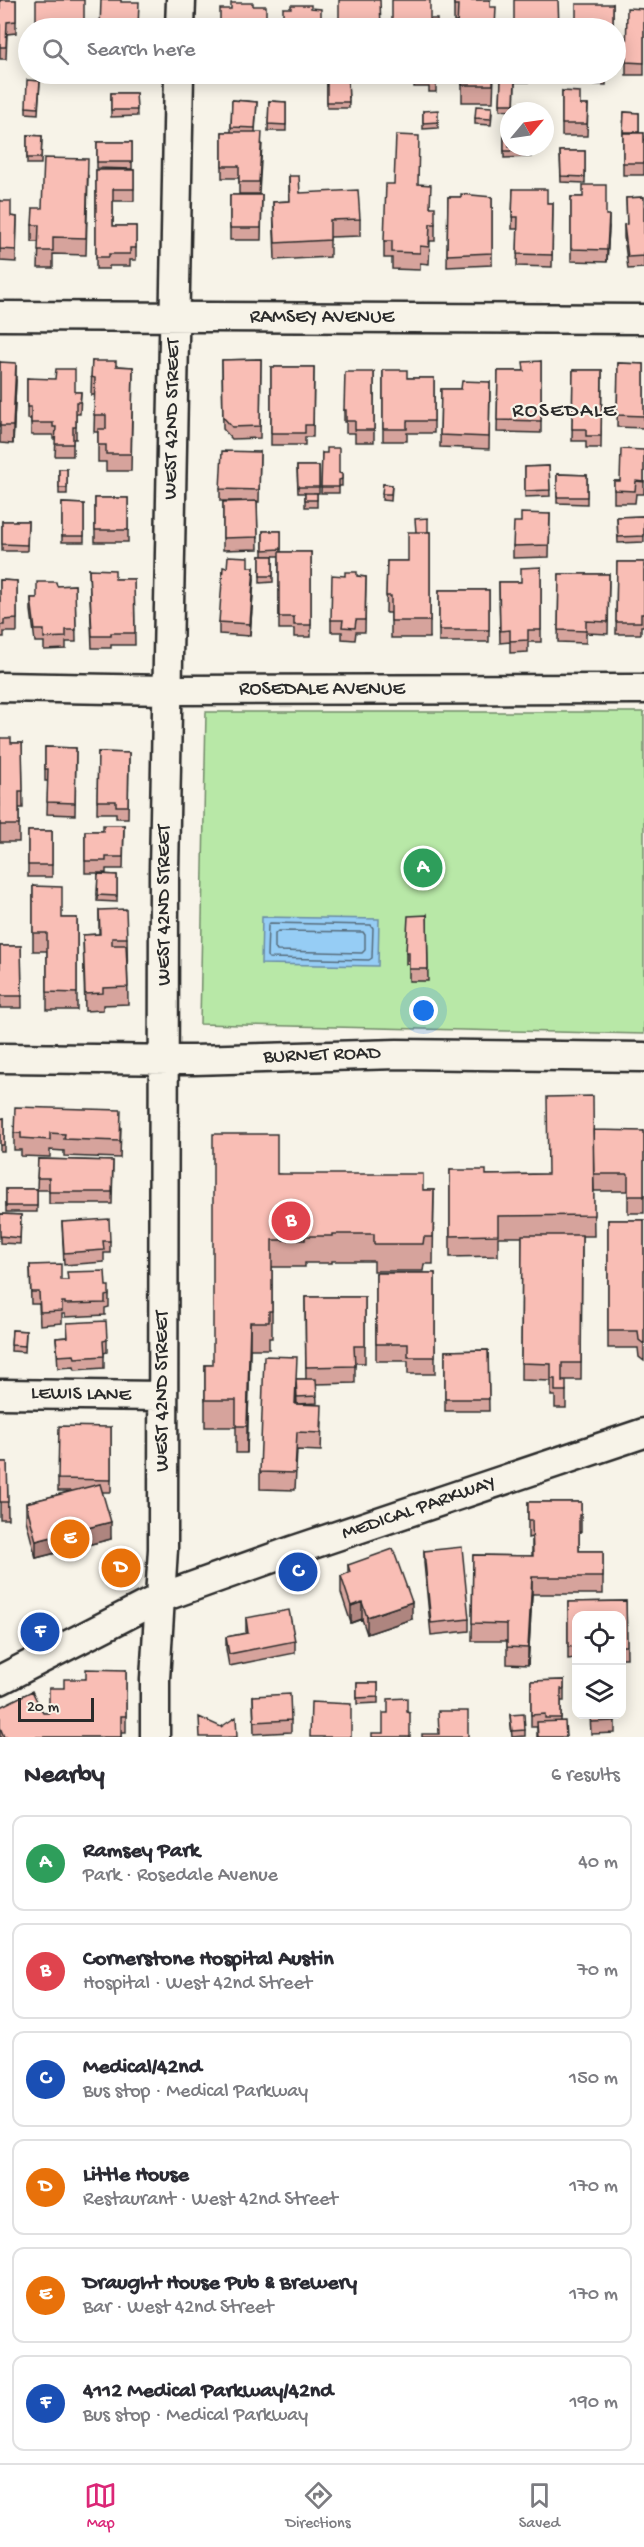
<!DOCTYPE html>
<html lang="en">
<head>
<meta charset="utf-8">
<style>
  body { margin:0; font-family:"Gochi Hand",sans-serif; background:#f2f2f3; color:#2b2b33 }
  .controls { position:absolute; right:18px; bottom:18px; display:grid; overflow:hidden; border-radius:12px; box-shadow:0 3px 15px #0003 }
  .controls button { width:54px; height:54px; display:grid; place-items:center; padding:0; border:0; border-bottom:2px solid #e1e1e2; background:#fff; color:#2b2b33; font:30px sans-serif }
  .compass { position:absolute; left:500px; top:102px; width:54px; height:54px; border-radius:50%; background:#fff; box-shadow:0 3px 15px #0003; rotate:61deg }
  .scale { position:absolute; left:18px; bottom:15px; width:76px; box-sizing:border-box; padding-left:6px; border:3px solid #2b2b2b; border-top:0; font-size:16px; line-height:21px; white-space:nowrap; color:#2b2b2b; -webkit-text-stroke:4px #f7f3e8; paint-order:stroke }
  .you { position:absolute; left:424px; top:1011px; width:21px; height:21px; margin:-15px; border:4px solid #fff; border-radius:50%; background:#1a73e8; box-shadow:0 0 0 9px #1a73e833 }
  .badge { display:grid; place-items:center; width:39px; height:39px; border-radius:50%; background:#db2777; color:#fff; font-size:20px; font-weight:700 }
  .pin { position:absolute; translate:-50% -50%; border:3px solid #fff; box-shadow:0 2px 6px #0006 }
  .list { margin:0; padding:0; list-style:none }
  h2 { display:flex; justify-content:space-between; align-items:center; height:78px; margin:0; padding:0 24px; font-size:26px }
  h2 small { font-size:20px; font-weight:400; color:#7c7c81 }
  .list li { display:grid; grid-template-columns:39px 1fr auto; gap:18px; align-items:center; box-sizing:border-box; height:96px; margin:0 12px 12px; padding:0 12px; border:2px solid #e1e1e2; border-radius:12px }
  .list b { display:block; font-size:22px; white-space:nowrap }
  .list p { margin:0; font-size:20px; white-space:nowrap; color:#7c7c81 }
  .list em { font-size:20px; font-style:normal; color:#7c7c81 }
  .icon { flex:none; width:33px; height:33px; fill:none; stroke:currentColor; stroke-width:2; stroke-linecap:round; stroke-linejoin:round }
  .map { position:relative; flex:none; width:644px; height:1737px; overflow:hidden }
  .search { position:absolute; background:#fff; box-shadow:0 3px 15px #0003; left:18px; right:18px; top:18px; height:66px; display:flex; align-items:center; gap:15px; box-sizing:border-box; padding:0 21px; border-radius:33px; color:#7c7c81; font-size:22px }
  .sheet { height:726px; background:#fff }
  nav { display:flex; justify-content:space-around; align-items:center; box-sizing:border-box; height:84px; border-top:2px solid #e1e1e2; background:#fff; font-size:16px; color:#7c7c81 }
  nav a { display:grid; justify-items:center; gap:3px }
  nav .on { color:#db2777 }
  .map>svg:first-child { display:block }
</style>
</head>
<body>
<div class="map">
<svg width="644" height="1737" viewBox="0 0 644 1737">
  <rect width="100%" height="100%" fill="#f7f3e8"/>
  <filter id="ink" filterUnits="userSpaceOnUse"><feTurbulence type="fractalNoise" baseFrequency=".0167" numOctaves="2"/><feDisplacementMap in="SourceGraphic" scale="12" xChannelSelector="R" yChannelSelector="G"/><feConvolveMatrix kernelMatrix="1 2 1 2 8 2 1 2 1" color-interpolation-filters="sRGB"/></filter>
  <g filter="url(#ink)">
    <path fill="#b8e8a7" stroke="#728a69" stroke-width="1.5" d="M206 712H644V1034L200 1024Z"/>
    <path fill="#96cdf5" stroke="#6b8ca4" stroke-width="1.5" d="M262 917 379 919 378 966 261 964Z"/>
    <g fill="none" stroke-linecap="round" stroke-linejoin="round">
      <path stroke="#566c7c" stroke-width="1.5" d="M270 923 371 925 373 928 372 958 369 960 269 958 267 956 268 926Z
        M278 931 363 932 365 935V950L362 953 277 951 275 948V934Z"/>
      <defs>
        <path id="minor" d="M180 28 181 0
          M0 316 644 319
          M0 687 169 690 644 689
          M0 1058 194 1060 397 1054 644 1057
          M0 1394 162 1396
          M0 1680 160 1598 292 1551 644 1433
          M155 1737V1679L163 1549 164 871 179 74"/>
      </defs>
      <use href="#minor" stroke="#2b2b2b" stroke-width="33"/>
      <use href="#minor" stroke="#f7f3e8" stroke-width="28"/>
    </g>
    <path fill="#d6a39c" stroke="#2b2b2b" stroke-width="1.5" d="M0 0H16V33L7 34 6 59H0Z
      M454 0H490L458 22H454Z
      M613 4V28H576Z
      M644 9V75H626V62Z
      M254 74H266V81H254Z
      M344 74H383V81H348L349 108H327V78H344Z
      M414 74H436V92H429V87H414Z
      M462 74H494L493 102H462Z
      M515 74H556V82H515L514 111 500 110 501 80 515 81Z
      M577 74H606V85L577 84Z
      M40 81 38 114 26 113V107Z
      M562 91 580 105H588L587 136H562Z
      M111 93H136L137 116 111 117Z
      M232 100 257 102 255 132 262 144 259 194H239V178H222V132H231Z
      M269 101 286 102V131H268Z
      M423 111 438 122V128L423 129Z
      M624 112 639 113V133H644V175H623V133Z
      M492 113 491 125 475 124V118Z
      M27 135 42 136 41 164H27Z
      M504 136 531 147V157L504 158Z
      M97 142H132V169L97 168Z
      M560 151H585V183L561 182Z
      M96 170H134V201H113V226H136V260H130V266H109V269H96Z
      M88 176 86 255 53 254V268H38L39 242H32V225L42 208Z
      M289 176 300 193 360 219V236L330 237V257L275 260 273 202 289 201Z
      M418 184 431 207 435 224V241H430L429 264 420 263V270L392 269V258H384V241Z
      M513 189 547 203H553L552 267 517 266 518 229H512Z
      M230 195H262L261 240H230Z
      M448 197H492V265L447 267Z
      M571 197H583L606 215 609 227 607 262 571 261Z
      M644 197V268L628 269 624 237V225H627L626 198Z
      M0 201 11 217H17L16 262 0 261Z
      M261 359 260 438 232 439 223 429 222 360Z
      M92 361 116 366 133 367 131 471H106V462H98V432H94L95 395H91Z
      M541 361V433L497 432 498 371H523Z
      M0 362 16 380 13 444 0 443Z
      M618 363 644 364V428L617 427Z
      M271 367H314L313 437H305V445H271Z
      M383 370 407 378H434V433H407V441H383Z
      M573 370H602L601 448H586V441H572Z
      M374 372V442H355V433H346V422H344V410Z
      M27 378 75 392H81L80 414H76V439H73V456H55L56 439H53V435H31V419H27Z
      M490 382 489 449 440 447 441 389H461Z
      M644 450V494H636L635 503H614V481H620Z
      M260 452 259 502H257L258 549 223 550V502L242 501H220V489Z
      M322 453 339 473 342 474V486H339V493H321Z
      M297 466H319V493H313H317V507H305V493H298Z
      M549 466 550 496 525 497V467Z
      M59 469H67V494H59Z
      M557 474 587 475V504L557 503Z
      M383 484 392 485 391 501 382 500Z
      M95 498H128V542H95Z
      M62 503 84 504V542H62Z
      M550 514 549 557 513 558V546L521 522Z
      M644 516V542L618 543 617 517Z
      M2 521H28L27 551H2Z
      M263 531H281V552H311V637H294V629H279V556H263Z
      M428 532H430V638H391V613H386L387 561H408Z
      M260 556H273V582L260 583Z
      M617 562H644V626H641V634H616Z
      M248 567 254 579 250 636 219 634V622Z
      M541 567V642H528V652L510 653V642L500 643 499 582H521Z
      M89 569 115 579H134L135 645H111V648H92Z
      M559 574H609L608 634 586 633V643L558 642Z
      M357 576 366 577 365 632H356L355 640 342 639V632H331V620Z
      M0 580 17 581V632H4V637H0Z
      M75 585 76 642H66V649L44 650V642H35L31 610V598H37L57 586Z
      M439 590H489V642H439Z
      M0 738 11 743H22L23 808H19V842H0Z
      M45 747 76 748 75 815 47 814 48 781H45Z
      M98 752 129 753 128 818H116V813H97Z
      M124 825 123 869H106V873H85V831H103Z
      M28 831H52V877H28Z
      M98 874 117 875V902L97 901Z
      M33 886 62 918H77V1010H47V951H33Z
      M99 910 127 938 128 1004 103 1005V1010L85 1011 83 935 99 934Z
      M427 915 428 981H409V964H406V952Z
      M0 946H21L22 1008H0Z
      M4 1118V1151H0V1119Z
      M121 1127 120 1158 64 1156V1151L50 1150V1157L21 1156V1150H14V1133Z
      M644 1131V1213H628V1191H594L593 1168 594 1236H582L581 1380H562L566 1391V1408H555V1396H551V1381L521 1380 522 1237H498V1256L450 1257V1170L486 1175 548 1174 593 1142Z
      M38 1159 113 1161 112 1204H49V1190H37Z
      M277 1174 423 1190H434L433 1264H424L423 1271H374V1261H332V1263H305V1267H272V1338H269V1349H250L247 1453H236V1427H205V1365H213Z
      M6 1189H37V1212H6Z
      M0 1214 21 1215 20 1244 0 1243Z
      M608 1220H644V1361L639 1357 638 1348H608Z
      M62 1222 110 1241V1253H104V1262L64 1265Z
      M30 1265 61 1280 106 1286 109 1295V1307L105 1308V1315L65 1317V1314H62V1323L40 1325 39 1304H31Z
      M376 1273H435V1374H408V1361H376Z
      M305 1297H365V1363H355V1383L316 1384 317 1403 297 1404 296 1380V1404L322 1422 321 1451 297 1450 295 1490 260 1489V1472L296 1379H306Z
      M67 1323 107 1340V1352L104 1353V1368L75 1370 74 1367 58 1368 56 1338 67 1337Z
      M12 1330 26 1331 25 1352 11 1351Z
      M488 1350 489 1411H445V1351Z
      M111 1427V1492H102L111 1539 36 1558 26 1520V1503L72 1491H58V1479Z
      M0 1462H7L8 1519H0Z
      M528 1502H581V1532H579V1551H603V1594H532L528 1665 507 1664V1641H472L473 1555 532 1556V1537L528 1538Z
      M424 1551 469 1619V1631L431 1635 424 1563Z
      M348 1565 412 1619 367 1634 362 1619 351 1623 341 1593V1576L348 1573Z
      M626 1601 627 1658H621V1616H576V1658L568 1659V1602Z
      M246 1618 295 1641V1653L229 1666 226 1649V1637L246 1633Z
      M126 1670V1733H121V1737H0V1707L43 1713H49L64 1688 86 1679Z
      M564 1680V1701H561V1721L566 1737H537V1727H531V1681Z
      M357 1683H378V1703L357 1704Z
      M253 1696 291 1720V1732L254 1734Z
      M590 1714H615V1733L591 1734Z
      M510 1715 525 1730V1736L512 1737Z"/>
    <path fill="#ae857f" stroke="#2b2b2b" stroke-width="1.5" d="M609 215V227L607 262V250Z
      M16 363V380L13 444V426Z
      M254 567V579L250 636V624Z
      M250 1322V1349L247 1453V1426Z
      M111 1522V1539L36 1558V1541Z
      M532 1577V1594L528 1665V1648Z
      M362 1602V1619L351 1623V1606Z
      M412 1602V1619L367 1634V1617Z"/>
    <path fill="#f9beb5" stroke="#2b2b2b" stroke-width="1.5" d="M0 0H16V21L7 22 6 47H0Z
      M36 0H84V28H36Z
      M101 0H121V2H139L138 28H100Z
      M339 0H380L381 28H339Z
      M392 0H430V19H437V28H392Z
      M454 0H490V7H496L495 28H457L458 5H454Z
      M514 0H558L559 28H514Z
      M231 3H253V6H266V28H220V9H231Z
      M576 4H613V23H606V28H576Z
      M291 5H311V8L321 9V26H314V28H283V8H291Z
      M627 8 644 9V63L626 62Z
      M414 74H436V80H429V75H414Z
      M462 74H493V85H462Z
      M327 78H348L349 102H327Z
      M27 80 40 81 38 108 26 107Z
      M501 80 515 81 514 104H500Z
      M562 91 580 92V105H588L587 124H562Z
      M111 93H136L137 110H111Z
      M232 100 257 102 255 128 231 127Z
      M269 101 286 102V125L268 124Z
      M476 106 492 107 491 119 475 118Z
      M438 110V122L423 123V111Z
      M624 112 639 113V132H623Z
      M222 132H262L259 182H239V166H222Z
      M623 133H644V163H623Z
      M27 135 42 136 41 158H27Z
      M396 135 419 136 418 184 431 185 430 207H435V224H430L429 247 420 246V253L392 252V241H384L386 184H394Z
      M504 136H509V147H531V151H504Z
      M97 142H132V162H97Z
      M560 151H585V177L561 176Z
      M44 158 88 159 86 238 53 237V251H38L39 225H32L33 208H42Z
      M96 170H134V189H113V226H136V248H130V254H109V257H96Z
      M289 176H299L300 193 358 190 360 219 330 220V240L275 243 273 202 290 201Z
      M583 185H606V215H609L607 250 571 249V197H583Z
      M513 189H547V203H553L552 255 517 254 518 217H512Z
      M461 194 492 197V253L447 255 448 197H461Z
      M230 195H262L261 228H230Z
      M644 197V256L628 257 624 225 627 224 626 198Z
      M0 201H11V216L17 217 16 250 0 249Z
      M261 359 260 426 232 427 223 417 222 360Z
      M92 361H116V366L133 367 131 454H106V445H98V429H106V415H94L95 378 91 377Z
      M541 361V421L497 420 498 371H524L523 362Z
      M0 362 16 363 13 426H0Z
      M618 363 644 364V416L617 415Z
      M271 367H314L313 425H305V433H271Z
      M56 369H75V392H81L80 402H76V427H73V444H55L56 427H53V423H31V407H27V378L55 379Z
      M383 370H407V378H434V421H407V429H383Z
      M573 370H602L601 436H586V429H572Z
      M345 372H374V430H355V421H346V410H344Z
      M462 381 490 382 489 437 440 435 441 389H461Z
      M327 448H339V473L342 474V479L339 480V487H321L322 453H327Z
      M621 449 644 450V482L636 481 635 491 614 490V481H620Z
      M222 451 260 452 259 490 220 489Z
      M297 466H319V487H298Z
      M549 466 550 490 525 491V467Z
      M59 469H67V488H59Z
      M557 474 587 475V497H557Z
      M383 484 392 485 391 494H382Z
      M305 493H317V500H305Z
      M95 498H128V530H95Z
      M257 501 258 537 223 538V502Z
      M62 503 84 504V536H62Z
      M521 513 550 514 549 545 513 546 514 522H521Z
      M644 516V536L618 537 617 517Z
      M428 518V532H416L415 519Z
      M2 521H28L27 545 2 544Z
      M263 531H281V549L263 550Z
      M408 532H430V621H391V596H386L387 561H408Z
      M279 552H311V625H294V617H279Z
      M228 556 248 557V567H254L250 624 219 622 223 567 227 568Z
      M260 556H273V576H260Z
      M617 562H644V614H641V622H616Z
      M541 567V630H528V640L510 641V630L500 631 499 582H521V568Z
      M89 569 115 570V579H134L135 633H111V636H92Z
      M345 572H357V576L366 577 365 620H356L355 628 342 627 343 620H331L332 575 345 576Z
      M559 574H609L608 622 586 621V631L558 630Z
      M0 580 17 581V619L4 620V625H0Z
      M37 582H56L57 586 75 585 76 630H66V637L44 638V630H35L31 598H37Z
      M439 590H489V630H439Z
      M0 738H11V743H22L23 791H19V825H0Z
      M45 747 76 748 75 803 47 802 48 769H45Z
      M98 752 129 753 128 806H116V801H97Z
      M103 825H124L123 857H106V861H85V831H103Z
      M28 831H52V865H28Z
      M98 874 117 875V896L97 895Z
      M33 886 62 887V918H77V993L47 992V933H33Z
      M126 909 127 938H112V945H126L128 987 103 988V993L85 994 83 935 100 934 99 910Z
      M427 915 428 969H409V952H406L408 916Z
      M0 946H21L22 996H0Z
      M593 1096 594 1215 498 1216V1235L450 1236V1170H486V1175L548 1174 547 1097Z
      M15 1107 121 1110 120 1141 64 1139 65 1134 50 1133V1140L21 1138V1133H14Z
      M4 1118V1145H0V1119Z
      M593 1130 644 1131V1196H628V1174H594Z
      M213 1134H277V1174H423V1190H434L433 1237H424L423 1244H374V1234H332V1236H305V1240H272V1311H269V1322H250L247 1426H236V1400H205V1365H213Z
      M38 1159 113 1161 112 1192H49V1178H37Z
      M6 1189H37V1206H6Z
      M0 1214 21 1215 20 1238 0 1236Z
      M109 1219 110 1241H103L104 1250 64 1253 62 1222Z
      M608 1220H644V1344L639 1340 638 1331H608Z
      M522 1235H582L581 1363H562V1382L566 1381V1391H555V1379H551V1364L521 1363Z
      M61 1264V1280H68L67 1272 105 1271 106 1286H109V1295L105 1296V1303L65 1304V1302H62V1311L40 1312 39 1292H31L30 1265Z
      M376 1273H435V1357H408V1344H376Z
      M305 1297H365V1346H354L355 1366 306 1367Z
      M106 1321 107 1340 103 1341 104 1356 75 1358 74 1355 58 1356 56 1338 68 1337 67 1323Z
      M12 1330 26 1331 25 1346 11 1345Z
      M488 1350 489 1399H445V1351Z
      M264 1356 297 1357 295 1404 322 1405 321 1433 297 1432 295 1473 260 1472Z
      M296 1379H316L317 1396 297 1397Z
      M59 1426 111 1427V1480L58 1479Z
      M0 1462H7L8 1502H0Z
      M100 1484 111 1522 36 1541 26 1503Z
      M528 1502H581V1515H579V1551H603V1577H532L528 1648 507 1647V1624L472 1623 473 1555 533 1556 532 1520H528Z
      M462 1547 469 1619 431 1623 424 1551Z
      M393 1549 412 1602 367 1617 362 1602 351 1606 341 1576 350 1572 348 1565Z
      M626 1601 627 1646H621V1616H576V1646L568 1647V1602Z
      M289 1610 295 1641 229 1654 226 1637 248 1633 246 1618Z
      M86 1669 126 1670V1716H121V1737H4L0 1727V1707L32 1691 43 1713H49V1688H64V1679H86Z
      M564 1680V1689H561V1718H545V1714L531 1715V1681Z
      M357 1683H378V1697L357 1698Z
      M290 1694 291 1720 254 1722 253 1696Z
      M407 1698V1712L410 1713V1737H372V1733H383V1713H388V1699Z
      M311 1702 351 1704V1737H310Z
      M438 1711H468V1737H422V1734H439Z
      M524 1714 525 1730 512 1731 510 1715Z
      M591 1714H615V1721L591 1722Z
      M199 1717 221 1727 236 1717 237 1737H200Z
      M565 1721 566 1737H538L537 1722Z"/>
  </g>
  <g text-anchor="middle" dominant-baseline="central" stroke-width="4.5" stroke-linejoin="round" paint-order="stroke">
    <g font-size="20" fill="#2b2b2b" stroke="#f7f3e8">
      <text x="322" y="318">RAMSEY AVENUE</text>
      <text transform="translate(173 419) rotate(-89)">WEST 42ND STREET</text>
      <text x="322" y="690">ROSEDALE AVENUE</text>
      <text transform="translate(165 905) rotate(-90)">WEST 42ND STREET</text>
      <text transform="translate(322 1056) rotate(-2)">BURNET ROAD</text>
      <text transform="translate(163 1391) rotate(-90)">WEST 42ND STREET</text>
      <text transform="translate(81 1395) rotate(1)">LEWIS LANE</text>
      <text transform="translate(419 1509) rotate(-19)">MEDICAL PARKWAY</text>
    </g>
    <g font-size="21" letter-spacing="1.5" fill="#2b2b2b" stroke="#f7f3e8">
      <text x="565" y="412">ROSEDALE</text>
    </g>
  </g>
</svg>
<div class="controls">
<button><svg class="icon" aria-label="locate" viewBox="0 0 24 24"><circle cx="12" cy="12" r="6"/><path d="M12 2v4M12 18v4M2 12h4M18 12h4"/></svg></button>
<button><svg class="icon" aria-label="layers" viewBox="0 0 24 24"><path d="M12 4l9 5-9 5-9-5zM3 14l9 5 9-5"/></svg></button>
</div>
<svg class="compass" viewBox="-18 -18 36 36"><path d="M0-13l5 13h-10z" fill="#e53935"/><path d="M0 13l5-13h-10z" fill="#7c7c81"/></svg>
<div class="scale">20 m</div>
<div class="you"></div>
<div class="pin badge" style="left:423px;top:868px;background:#2e9e5b">A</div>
<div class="pin badge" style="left:291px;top:1221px;background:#e0444e">B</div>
<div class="pin badge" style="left:298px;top:1572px;background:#1a4fb4">C</div>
<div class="pin badge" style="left:121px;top:1568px;background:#e8710a">D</div>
<div class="pin badge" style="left:70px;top:1539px;background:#e8710a">E</div>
<div class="pin badge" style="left:40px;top:1632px;background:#1a4fb4">F</div>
<div class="search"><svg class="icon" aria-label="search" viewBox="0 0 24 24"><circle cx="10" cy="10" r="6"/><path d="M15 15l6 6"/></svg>Search here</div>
</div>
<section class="sheet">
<h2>Nearby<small>6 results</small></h2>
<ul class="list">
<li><span class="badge" style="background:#2e9e5b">A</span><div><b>Ramsey Park</b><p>Park · Rosedale Avenue</p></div><em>40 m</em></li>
<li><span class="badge" style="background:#e0444e">B</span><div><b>Cornerstone Hospital Austin</b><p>Hospital · West 42nd Street</p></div><em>70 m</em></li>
<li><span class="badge" style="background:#1a4fb4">C</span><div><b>Medical/42nd</b><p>Bus stop · Medical Parkway</p></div><em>150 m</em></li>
<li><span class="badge" style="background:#e8710a">D</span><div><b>Little House</b><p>Restaurant · West 42nd Street</p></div><em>170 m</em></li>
<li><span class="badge" style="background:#e8710a">E</span><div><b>Draught House Pub &amp; Brewery</b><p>Bar · West 42nd Street</p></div><em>170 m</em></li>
<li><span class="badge" style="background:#1a4fb4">F</span><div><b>4112 Medical Parkway/42nd</b><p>Bus stop · Medical Parkway</p></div><em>190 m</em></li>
</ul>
</section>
<nav>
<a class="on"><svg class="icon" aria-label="map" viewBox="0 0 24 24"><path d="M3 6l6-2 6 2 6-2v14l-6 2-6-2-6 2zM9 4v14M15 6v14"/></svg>Map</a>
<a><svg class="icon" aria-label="directions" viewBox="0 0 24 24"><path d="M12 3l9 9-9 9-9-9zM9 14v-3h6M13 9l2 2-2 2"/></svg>Directions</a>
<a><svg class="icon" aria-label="saved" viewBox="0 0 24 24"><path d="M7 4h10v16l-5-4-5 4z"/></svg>Saved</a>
</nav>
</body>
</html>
